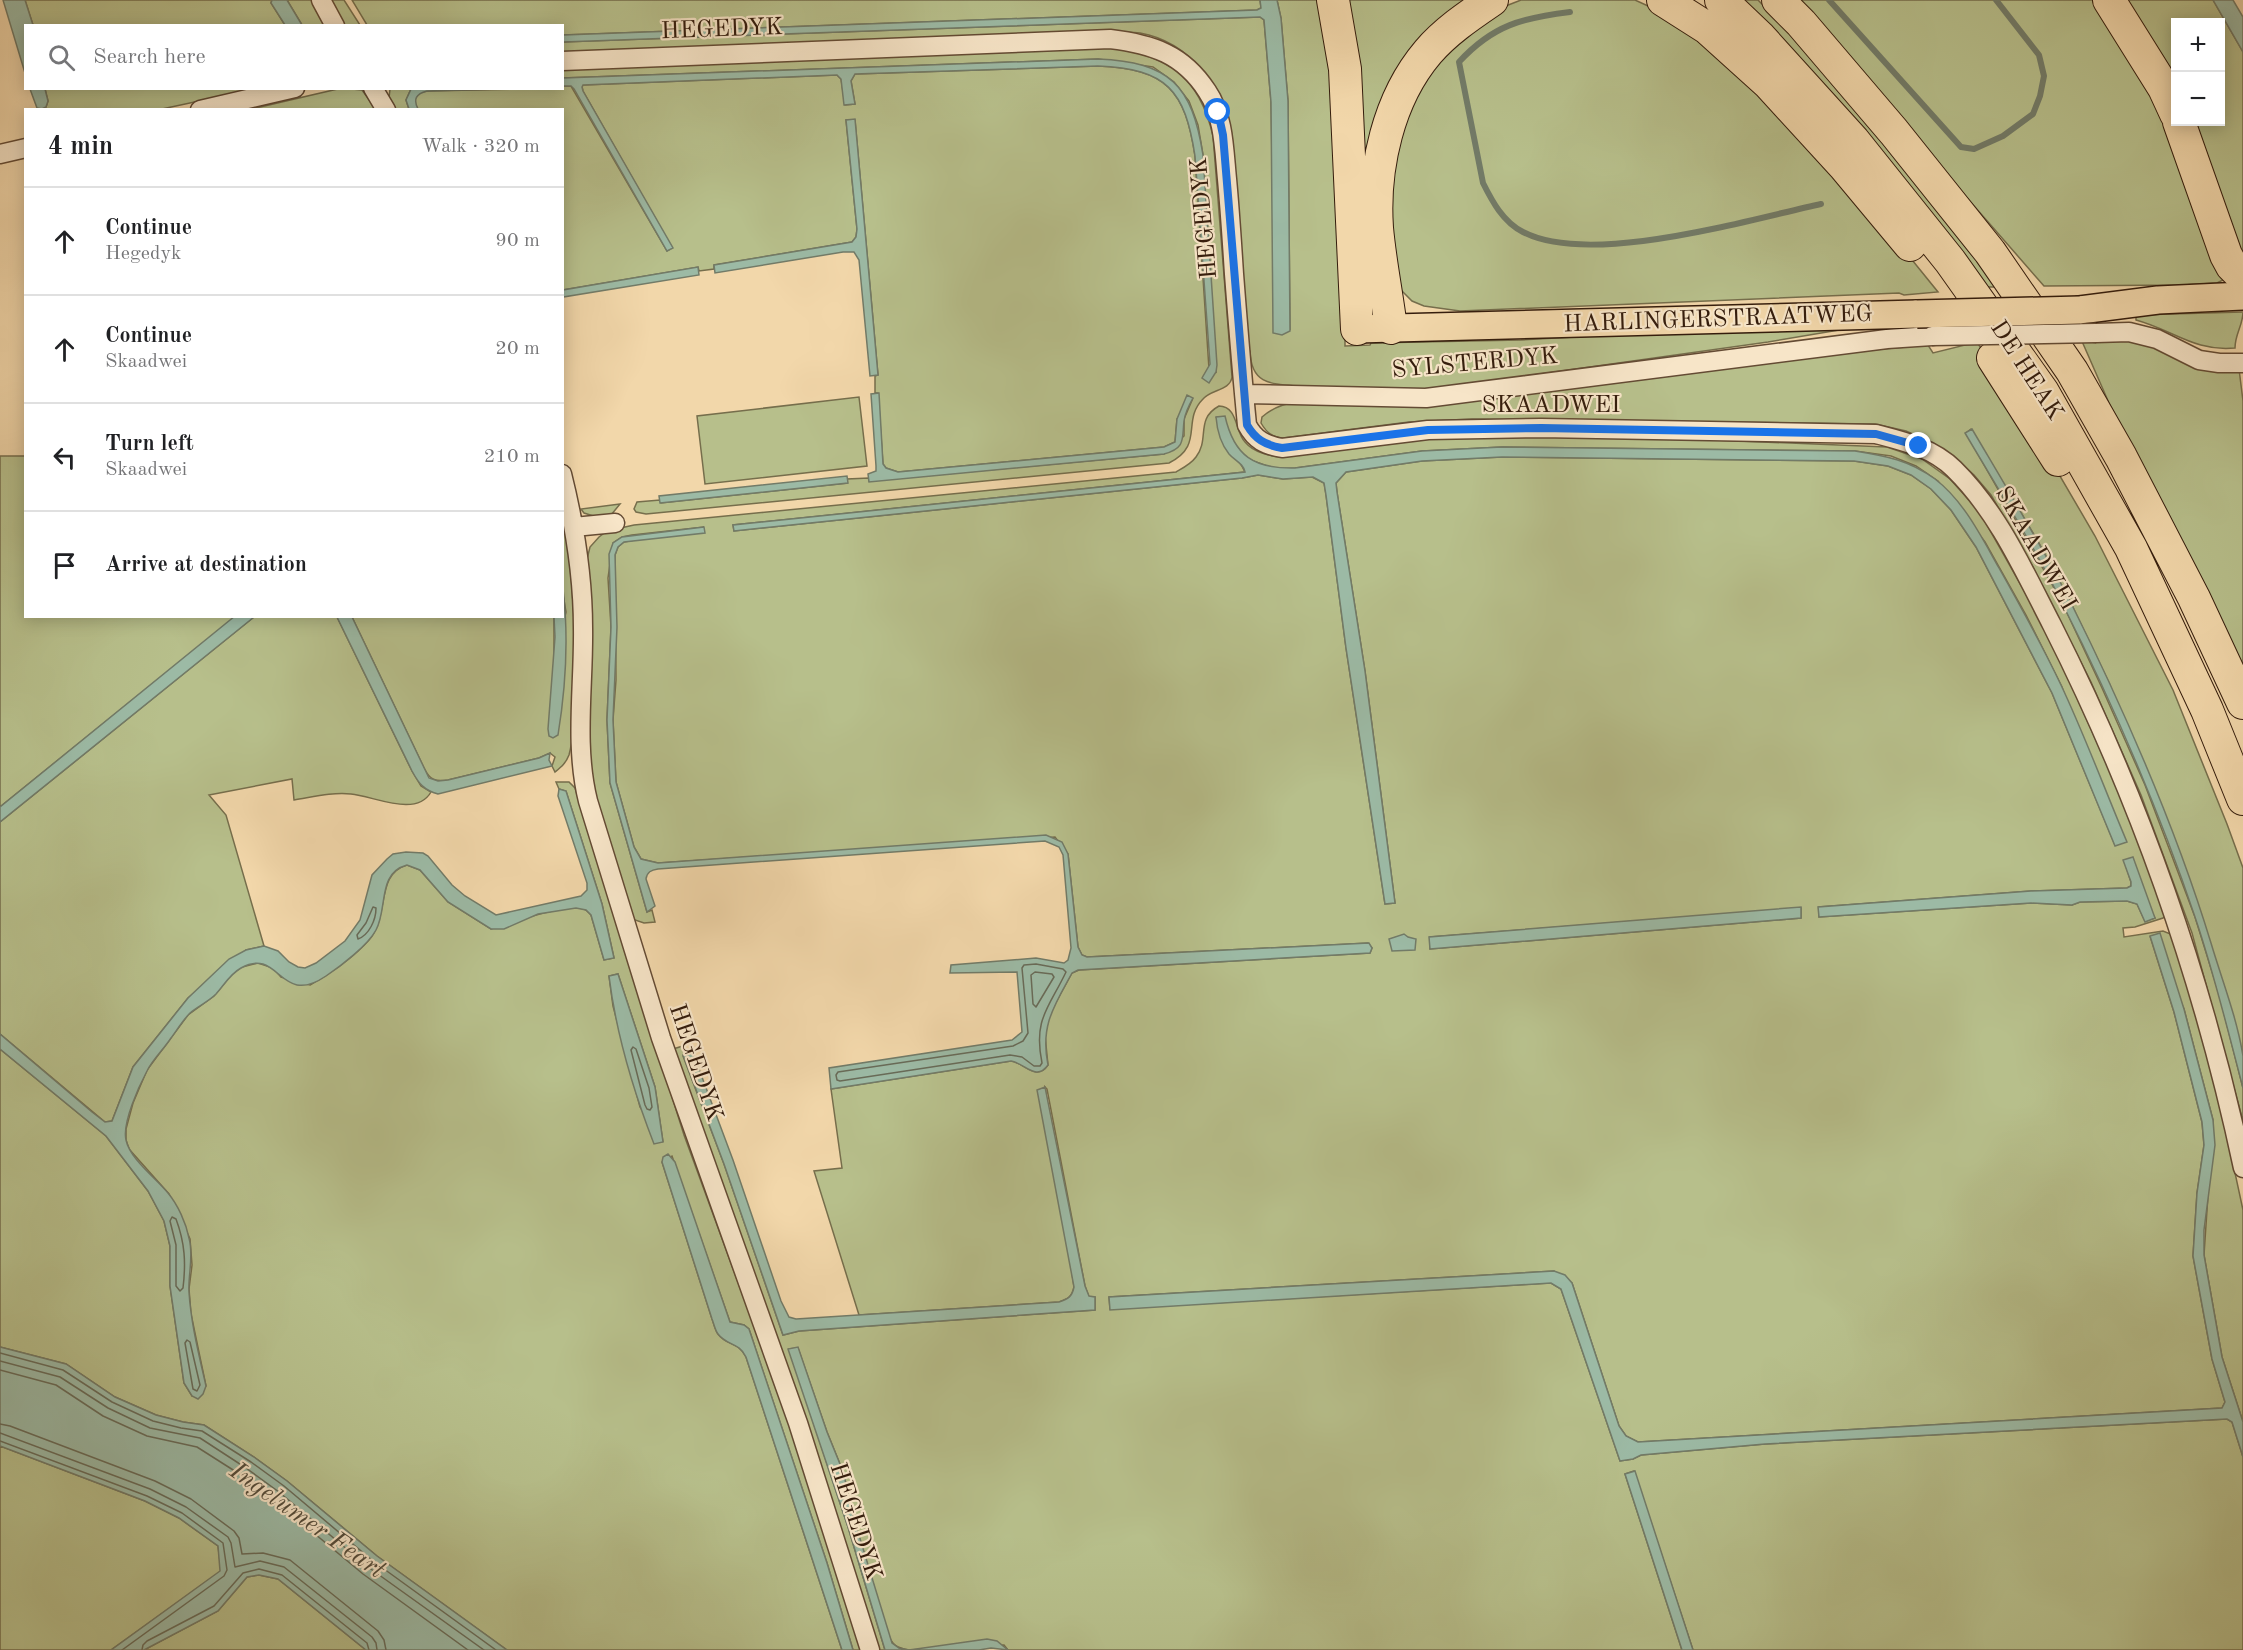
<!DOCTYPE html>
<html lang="en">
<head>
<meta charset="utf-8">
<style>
  body { margin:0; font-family:"Old Standard TT",serif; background:#f6f6f6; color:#202124 }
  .controls { position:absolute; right:18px; top:18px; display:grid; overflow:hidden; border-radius:0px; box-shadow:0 3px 15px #0003 }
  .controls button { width:54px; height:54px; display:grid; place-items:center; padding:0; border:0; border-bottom:2px solid #e0e0e0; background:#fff; color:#202124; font:30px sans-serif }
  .stop { position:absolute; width:18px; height:18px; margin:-14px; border:4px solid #1a73e8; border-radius:50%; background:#fff }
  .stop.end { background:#1a73e8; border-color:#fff; box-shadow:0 2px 6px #0008 }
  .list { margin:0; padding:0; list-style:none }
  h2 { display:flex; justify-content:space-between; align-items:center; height:78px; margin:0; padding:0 24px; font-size:26px }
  h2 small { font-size:20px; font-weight:400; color:#757577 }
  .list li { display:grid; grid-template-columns:39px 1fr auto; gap:18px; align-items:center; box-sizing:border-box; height:108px; padding:0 24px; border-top:2px solid #e0e0e0 }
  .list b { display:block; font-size:22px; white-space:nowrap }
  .list p { margin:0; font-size:20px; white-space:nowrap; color:#757577 }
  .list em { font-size:20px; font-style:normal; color:#757577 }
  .icon { flex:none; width:33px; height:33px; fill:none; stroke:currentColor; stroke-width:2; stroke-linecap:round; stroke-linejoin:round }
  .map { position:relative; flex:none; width:2243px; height:1650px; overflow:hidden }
  .search { position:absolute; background:#fff; box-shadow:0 3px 15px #0003; left:24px; top:24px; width:540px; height:66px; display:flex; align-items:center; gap:15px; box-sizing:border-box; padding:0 21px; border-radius:0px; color:#757577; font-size:22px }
  .panel { position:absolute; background:#fff; box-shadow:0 3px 15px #0003; left:24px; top:108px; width:540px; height:510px; border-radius:0px }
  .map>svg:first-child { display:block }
</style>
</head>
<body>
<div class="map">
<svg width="2243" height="1650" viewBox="0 0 2243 1650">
  <rect width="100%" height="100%" fill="#f2d7aa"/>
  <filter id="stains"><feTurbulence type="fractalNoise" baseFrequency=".00333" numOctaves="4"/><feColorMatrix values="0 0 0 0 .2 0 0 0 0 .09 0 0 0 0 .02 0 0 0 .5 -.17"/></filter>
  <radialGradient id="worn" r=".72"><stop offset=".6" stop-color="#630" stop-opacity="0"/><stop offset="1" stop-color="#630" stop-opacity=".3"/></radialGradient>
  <path fill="#b7bf8b" stroke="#766e4c" stroke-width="1.5" fill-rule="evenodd" d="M25 0H272L271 3 285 25H33Z
    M287 0H312L326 25H302Z
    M330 0H344L360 25H345Z
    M352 0H1260L1261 8 1257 10 563 35 562 26 367 25Z
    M1277 0H1324L1326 7 1345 299V346L1370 345 1371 343 1521 340 1794 325 1857 327 1768 342 1455 386 1411 390 1297 388 1296 386C1269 384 1251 383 1250 351L1248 350 1232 135C1223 87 1190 42 1140 33 1131 32 1121 32 1111 31L563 52 562 42 1260 17 1264 20 1271 102 1273 214 1290 330 1288 101 1281 18Z
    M1338 0H1481L1415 59 1369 238Z
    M1521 0H1635L1670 16 1701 35 1870 208 1938 292 1904 295 1899 293 1460 311 1424 306 1412 301 1398 287 1385 202 1388 169 1420 78 1493 11Z
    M1739 0H1758L1807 51 1898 156 1997 287H1984Z
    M1797 0H2101L2159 92 2225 279 2217 283 2183 285 2044 286 1961 191 1871 81Z
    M2113 0H2213L2243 52V261L2183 122H2220V22H2176L2175 105Z
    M1109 48C1169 55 1199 76 1213 136L1232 377C1230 391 1211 389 1203 399 1181 421 1205 445 1169 463L646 514 636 512 634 509 637 502 660 500 661 503 847 483V479L869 478V481L1164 454 1184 436V419L1193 398 1177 419 1175 442 1164 447 898 472 886 468 883 464 878 393H875V376L878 375 855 120H846L857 229 856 237 852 242 714 265V269L699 271 698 267 563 290 562 110 418 109 414 101 418 93 427 91 562 88 563 86H571L667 251 672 248 583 91 582 87 583 85 837 75 841 79 845 105 855 104 851 81 855 74 1098 66C1167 69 1185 90 1195 156L1209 369 1216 372 1203 155 1198 125 1189 101 1174 82 1153 67 1098 59 562 78 563 69Z
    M342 88 362 90 376 109 247 110Z
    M45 89H255L162 109 42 110 46 107 48 101Z
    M390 89H411L406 100 409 109H396L389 98Z
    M2243 312C2243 325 2235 334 2235 348 2195 352 2173 330 2136 320V315Z
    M2103 334 2239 369 2243 401V669L2207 591 2109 403 2081 339Z
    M1977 342 2036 435 2095 536 2173 690 2227 824 2243 868V1057L2226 992 2110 685 2069 599 2039 543 1971 429 1966 433 2062 602 2102 688 2145 785 2195 917 2219 994 2243 1088V1121L2192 933 2141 795 2091 682 2033 567 1991 495 1974 475 1958 461 1935 444 1906 431 1875 424 1472 419 1409 422 1283 438C1273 438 1266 432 1261 423L1262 417C1272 408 1283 404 1296 402L1928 345 1933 353Z
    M859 397 867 466 705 484 697 416Z
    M1219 406C1238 406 1235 432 1245 442 1254 453 1272 457 1285 457L1381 442 1459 436 1690 439 1887 447 1922 459 1950 479 1979 511 2032 605 2060 660 2125 805 2165 916 2163 918 2135 927 2123 928 2124 937 2163 931 2173 935 2217 1089 2243 1210V1422L2222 1357 2204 1255 2213 1120 2184 1009 2150 936 2174 1012 2202 1122 2204 1145 2197 1193 2193 1256 2212 1359 2225 1402 2222 1408 1638 1442 1626 1436 1619 1426 1572 1283 1554 1271 1109 1297 1110 1309 1551 1283 1561 1289 1620 1461 1633 1459 1641 1455 1765 1444 2227 1419 2232 1422 2243 1457V1650H1693L1634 1471 1625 1474 1682 1650H1008L1004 1645 909 1650C897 1648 892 1645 888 1634L850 1506 844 1474 827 1432 798 1348 789 1349 848 1527 885 1650H878L673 1049 683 1046 688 1054 683 1056 724 1164 783 1335 799 1331 1095 1310V1297H1089L1085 1286 1047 1089 1045 1087 1074 1287C1072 1297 1068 1299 1059 1302L859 1315 814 1171 842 1168 831 1089 1011 1061C1025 1063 1036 1082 1048 1065L1045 1035 1050 1013 1072 973 1079 970 1370 953 1372 948 1368 943 1087 957 1082 955 1078 947 1068 854 1055 837 658 863 641 859 634 847 616 782 613 720 616 680 615 555 618 547 624 542 704 527 632 535 622 537 613 543 608 578 611 627 607 720 610 783 647 912 652 910 655 922 644 923 632 919 592 786 588 753 591 625 587 559 590 547 599 537 607 531 634 525 1176 472C1183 468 1191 464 1196 457 1210 439 1195 419 1219 406ZM1216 417 1228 431 1238 450 1248 459 1275 469 1295 468 1422 451 1502 447 1855 451 1891 456 1916 466 1938 481 1985 542 2026 615 2062 687 2115 845 2052 693 1976 547 1951 510 1931 489 1911 475 1888 466 1854 461 1502 457 1422 461 1346 472 1336 483 1337 492 1365 671 1395 903 1385 904 1346 648 1326 495 1324 483 1312 477 1283 479 1258 475 1242 478 734 531 733 525 1245 472ZM2124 860 2155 918 2145 921 2137 904 2127 901 2080 902 2072 905 2031 903 1819 917V907L2031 891 2127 888 2131 886V882ZM1801 908V918L1430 949V937Z
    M0 456H25L26 616 235 617 0 807Z
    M620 504 611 515 600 518 584 513 581 509Z
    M563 509C572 568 576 625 575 685 574 708 575 732 569 755 566 763 561 767 555 772L552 766 555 757 550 753 539 758 448 780C435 782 430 780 424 768L352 617H554V665L566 612 562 589Z
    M254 617H337L412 771 421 786 431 792C416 818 374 796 351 794 332 792 313 797 294 800L292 779 209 795 226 815 264 946 246 950 188 998 133 1067 112 1121 105 1122 0 1034V822Z
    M556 782H569L575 788 684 1135 790 1424 862 1650H853L827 1563 749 1329 744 1325 730 1322 672 1156 662 1162 712 1319C714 1324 715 1330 718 1334 727 1346 739 1342 746 1357L842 1650H507L377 1556 287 1481 254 1457 204 1425 183 1422 156 1415 115 1397 66 1364 0 1347V1049L106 1136 148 1191 164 1221 170 1246V1286L184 1383 192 1396 206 1386 191 1314 189 1289 192 1265 190 1239 169 1194 129 1149 126 1140V1129L133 1103 147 1070 188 1015 214 996 231 975 242 967 258 963 273 968 281 977 310 985C330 974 355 956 369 940 390 916 375 874 407 865L420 870 448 902 491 929C510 923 567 903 584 909 587 910 588 912 591 915L604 960 614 958 602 904 566 791 559 789ZM618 974 655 1087 663 1142 640 1107 613 1006 609 976Z
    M0 1446 145 1501 179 1518 218 1546 221 1571 111 1650H0Z
    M259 1575 278 1579 366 1650H144L218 1611 247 1577Z"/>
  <path fill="#9cbaa5" stroke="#727b68" stroke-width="1.5" d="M3 0H25L33 25 26 26 25 73Z
    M272 0H287L302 25H285L271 3Z
    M1260 0H1277L1281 18 1288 101 1290 331 1282 335 1273 333 1271 102 1264 20 1260 17 563 42V35L1257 10 1261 8Z
    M2213 0H2233L2243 17V52Z
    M1098 59C1170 62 1192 85 1203 155L1217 365 1216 372 1209 383 1202 378 1210 364 1195 156C1185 90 1167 69 1098 66L855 74 851 81 855 104 844 105 841 79 837 75 583 85 582 87 583 91 673 248 667 251 574 89 571 86H563V78Z
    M30 89H45L48 101 46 107 42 109 37 108Z
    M411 89V88L499 89 427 91C416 94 413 99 418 109H409L406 100Z
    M855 119 878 375 870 376 859 260 854 252H843L715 273 714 265 852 242 856 237 857 229 846 120Z
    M698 267 699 275 563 297V290Z
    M879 393 883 464 886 468 898 472 1164 447 1175 442 1177 419 1187 395 1193 398C1189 405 1185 413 1184 421 1182 439 1186 448 1164 454L869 482 868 474 876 471V466L871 394Z
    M1225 416C1234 456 1254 469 1295 468L1422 451 1502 447 1855 451C1886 456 1909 460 1935 479 1964 501 1982 538 1999 568 2021 607 2042 645 2061 685 2085 736 2105 790 2127 842L2115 846 2052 693 1976 547 1951 510 1931 489 1911 475 1888 466 1854 461 1502 457 1422 461 1346 472 1336 483 1337 492 1365 671 1395 903 1385 904 1346 648 1326 495 1324 483 1313 477 1283 479 1258 475 1242 478 734 531 733 525 1245 472C1243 463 1235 461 1229 454 1221 444 1217 430 1216 417Z
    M1972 429C2005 485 2039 541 2069 599 2124 709 2175 825 2211 943 2222 980 2237 1018 2243 1056 2243 1066 2243 1078 2243 1088 2228 1031 2214 973 2195 917 2159 810 2113 704 2062 603 2033 544 1998 489 1965 433Z
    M847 476 848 483 660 503 659 496Z
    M704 527 705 533 624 542 618 547 615 555 617 627 613 720 616 782 634 847 641 859 658 863 1046 835 1062 842 1068 854 1078 947 1082 955 1087 957 1369 943 1372 948 1370 953 1078 970 1072 973C1054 1006 1040 1026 1048 1065 1036 1082 1025 1063 1011 1061L831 1089 829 1068 1012 1040 1022 1032 1017 972 950 973 951 965 1036 958 1064 963 1068 960 1071 948 1063 855 1059 847 1045 841 658 869C651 870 647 872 646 879L655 906 647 912 610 783 607 720 611 627 609 554 613 543 622 537Z
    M563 589C569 639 566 686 558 735L553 738 549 736 548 729 555 637 554 617 562 616Z
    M235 616 254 617 0 822V807Z
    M337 617H352L429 778 438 781 448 780 539 758 550 753 549 760 552 766 438 794C424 790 419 784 412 771Z
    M559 789 566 791 602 904 614 958 604 960 591 915 586 910 576 908 538 914 504 929H491L448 902 420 870 407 865C377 873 388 908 376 930 368 945 341 966 326 976 279 1008 280 946 241 968 230 974 224 985 216 994 208 1002 198 1006 190 1013 183 1020 177 1030 171 1038 164 1049 153 1059 147 1071 139 1086 122 1123 126 1140 130 1159 156 1178 168 1193 178 1205 186 1223 189 1238 194 1256 188 1274 189 1292 191 1324 199 1355 206 1386L203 1394 198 1399 192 1396 184 1383 170 1286V1246L164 1221 148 1191 106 1136 0 1049V1034L92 1112 105 1122 112 1121 133 1067 188 998 229 959 246 950 264 946 278 951 289 962 298 967 305 968 316 963 345 941 360 920 372 875 387 859 393 854 406 852 423 853 428 856 452 885 465 896 496 915 581 896 587 890V883L558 796Z
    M2133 857 2155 918 2145 922 2137 904 2127 901 2080 902 2072 905 2031 903 1819 917 1818 907 2031 891 2127 888 2131 886V882L2123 860Z
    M1801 907V918L1430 949 1429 937Z
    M2160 933 2184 1009 2213 1120 2215 1145 2204 1230V1255L2222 1357 2243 1422V1457L2232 1422 2227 1419 1765 1444 1641 1455 1633 1459 1620 1461 1561 1289 1551 1283 1110 1310 1109 1297 1554 1271 1565 1275 1572 1283 1619 1426 1626 1436 1638 1442 2222 1408 2225 1402 2212 1359 2193 1256 2197 1193 2204 1145 2202 1122 2174 1012 2150 936Z
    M1404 934 1408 937 1416 939 1415 950 1392 951 1389 939Z
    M618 974 655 1087 663 1142 654 1144C633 1090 616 1033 609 976Z
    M693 1053 733 1160 781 1301 789 1317 796 1319 1059 1302C1068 1299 1072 1297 1074 1287L1037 1090 1045 1087 1085 1286 1089 1296 1095 1297V1310L799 1331 783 1335 724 1164 683 1055Z
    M668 1154 675 1162 730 1322 744 1325 749 1329 827 1563 853 1650H842L746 1357C739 1342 727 1346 718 1334 715 1330 714 1324 712 1319L662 1162 663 1157Z
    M0 1347 66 1364 115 1397 156 1415 183 1422 204 1425 254 1457 287 1481 377 1556 507 1650H366L278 1579 259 1575 247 1577 218 1611 144 1650H111L220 1571 218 1546 179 1518 145 1501 0 1446Z
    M798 1347 827 1432 844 1474 850 1506 892 1643 899 1648 909 1650 987 1639 997 1641 1008 1650 991 1648 979 1650H885L848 1527 788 1349Z
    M1635 1471 1693 1650H1682L1625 1474Z"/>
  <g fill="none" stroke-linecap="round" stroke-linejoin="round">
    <path stroke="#686b58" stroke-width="1.5" d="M373 907 376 908C376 920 369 935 358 939L357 935 366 923Z
      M1036 964 1063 969 1066 972C1049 1008 1033 1019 1042 1063L1040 1066H1034L1022 1057 1010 1055 840 1081 837 1080 836 1075 838 1072 1013 1046 1023 1041 1028 1033 1022 968 1024 965Z
      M1035 972 1052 974 1054 977 1036 1007 1033 1004 1031 975Z
      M633 1047 636 1049 649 1088 652 1107 650 1110 647 1109 645 1105 631 1050Z
      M172 1217 176 1219C185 1243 186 1263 183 1288L180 1291 176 1286V1245L170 1221Z
      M187 1340 190 1342 200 1385 197 1391 193 1389 185 1343Z
      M0 1353 63 1370 112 1402 153 1421 181 1428 202 1431 251 1462 284 1486 373 1561 496 1650
      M0 1361 60 1377 108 1408 150 1428 200 1438 246 1468 279 1492 368 1567 484 1650
      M0 1370 56 1385 103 1416 147 1436 197 1447 241 1475 273 1499 363 1574 468 1650
      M0 1424 10 1426 155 1481 191 1499 234 1531 239 1538 242 1554 263 1553 290 1560 378 1631 384 1640 386 1650
      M0 1433 150 1489 186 1507 228 1537 231 1543 235 1567 260 1561 284 1567 372 1637 376 1643 377 1650
      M0 1441 147 1496 182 1513 223 1543 227 1570 224 1576 122 1650
      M142 1650 143 1645 147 1641 214 1606 243 1573 259 1569 282 1575 367 1643 369 1650"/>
    <path stroke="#727b68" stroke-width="6" d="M1829 0 1961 147 1974 149 2003 136 2033 114 2040 96 2044 76 2039 55 1996 0
      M1570 12C1522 18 1493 25 1459 62L1483 183C1492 201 1503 222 1523 232 1590 267 1747 220 1821 204"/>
    <defs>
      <path id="street" d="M321 0 335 26
        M562 61 1110 39C1152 44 1183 54 1207 91 1224 116 1224 149 1227 179 1230 211 1232 243 1234 274 1238 325 1242 375 1247 425 1255 440 1265 445 1282 448L1428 430 1541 428 1876 434C1903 441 1933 448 1954 469 1998 512 2024 571 2052 625 2139 797 2203 979 2243 1168
        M373 88 386 110
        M200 110 295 88
        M0 154 26 148
        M2096 333 2129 332 2157 339 2199 360 2219 363H2243
        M1244 394 1426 398 1887 339 1932 336
        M562 474C574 522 583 578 583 628 584 685 574 745 588 801L661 1038 798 1423 870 1650
        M574 527 615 523"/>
      <path id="primary" d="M2080 310 2158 300 2243 296
        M1357 329 1917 314"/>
      <path id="highway" d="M1333 0 1345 69 1357 329
        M1663 0 1707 28 1769 84 1845 167 1910 245
        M1721 0 1759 36 1854 141 1950 261 2043 392 2131 548 2207 710 2243 799
        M1778 0 1801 23 1894 132 1990 252 2072 371 2121 457 2194 598 2243 703
        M2109 0 2164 88 2176 114
        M2179 122 2226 255 2232 266 2243 277
        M1391 328C1387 295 1380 262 1377 228 1373 168 1388 99 1428 52 1446 31 1470 15 1492 0
        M1993 358 2058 460"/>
    </defs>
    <use href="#street" stroke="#644b34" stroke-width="21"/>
    <use href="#primary" stroke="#341c0c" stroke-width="30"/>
    <use href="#highway" stroke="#341c0c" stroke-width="34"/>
    <use href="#street" stroke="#f7e5c8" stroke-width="18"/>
    <use href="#primary" stroke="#f2d7aa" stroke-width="27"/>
    <use href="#highway" stroke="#f2d7aa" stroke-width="32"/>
    <defs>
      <path id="street-bridge" d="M1932 336 2096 333"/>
      <path id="primary-bridge" d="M1917 314 2080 310"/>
    </defs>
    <use href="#street-bridge" stroke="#644b34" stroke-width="21" stroke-linecap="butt"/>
    <use href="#primary-bridge" stroke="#341c0c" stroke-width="30" stroke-linecap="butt"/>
    <use href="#street-bridge" stroke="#f7e5c8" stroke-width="18"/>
    <use href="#primary-bridge" stroke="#f2d7aa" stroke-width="27"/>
  </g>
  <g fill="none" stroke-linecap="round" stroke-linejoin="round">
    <path stroke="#1a73e8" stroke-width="8" d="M1218 112 1223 135 1247 425C1255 439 1265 445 1282 448L1428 430 1541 428 1876 434 1919 446"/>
  </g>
  <g text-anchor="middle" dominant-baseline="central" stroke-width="4.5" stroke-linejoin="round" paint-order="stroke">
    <g font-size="24" fill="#341c0c" stroke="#f7e5c8">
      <text transform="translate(722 30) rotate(-2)">HEGEDYK</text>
      <text transform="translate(1205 218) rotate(-95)">HEGEDYK</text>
      <text transform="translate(1718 320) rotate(-2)">HARLINGERSTRAATWEG</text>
      <text transform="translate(1475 364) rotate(-5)">SYLSTERDYK</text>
      <text transform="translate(2026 371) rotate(57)">DE HEAK</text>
      <text x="1551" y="406">SKAADWEI</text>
      <text transform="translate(2035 549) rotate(60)">SKAADWEI</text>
      <text transform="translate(695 1063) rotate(71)">HEGEDYK</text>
      <text transform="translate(855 1522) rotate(72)">HEGEDYK</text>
    </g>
    <g font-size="26" font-style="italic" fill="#534b3a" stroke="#f7e5c8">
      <text transform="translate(307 1521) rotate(35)">Ingelumer Feart</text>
    </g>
  </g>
  <rect width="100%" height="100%" filter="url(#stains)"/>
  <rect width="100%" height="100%" fill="url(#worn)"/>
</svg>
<div class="controls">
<button>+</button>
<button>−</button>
</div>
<div class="stop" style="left:1218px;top:112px"></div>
<div class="stop end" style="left:1919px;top:446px"></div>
<div class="search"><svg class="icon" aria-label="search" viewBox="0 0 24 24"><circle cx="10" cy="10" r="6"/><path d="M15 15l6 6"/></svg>Search here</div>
<section class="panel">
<h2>4 min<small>Walk · 320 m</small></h2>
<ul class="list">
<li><svg class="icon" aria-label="ahead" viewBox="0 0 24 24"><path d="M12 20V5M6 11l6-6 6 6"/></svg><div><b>Continue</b><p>Hegedyk</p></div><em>90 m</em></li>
<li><svg class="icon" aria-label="ahead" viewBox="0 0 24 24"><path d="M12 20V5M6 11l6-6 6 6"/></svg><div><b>Continue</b><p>Skaadwei</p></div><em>20 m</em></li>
<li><svg class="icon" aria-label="left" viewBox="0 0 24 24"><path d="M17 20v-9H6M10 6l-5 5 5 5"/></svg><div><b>Turn left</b><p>Skaadwei</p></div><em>210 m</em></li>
<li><svg class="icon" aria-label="arrive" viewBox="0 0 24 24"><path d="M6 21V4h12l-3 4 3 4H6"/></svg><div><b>Arrive at destination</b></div></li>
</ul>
</section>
</div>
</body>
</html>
